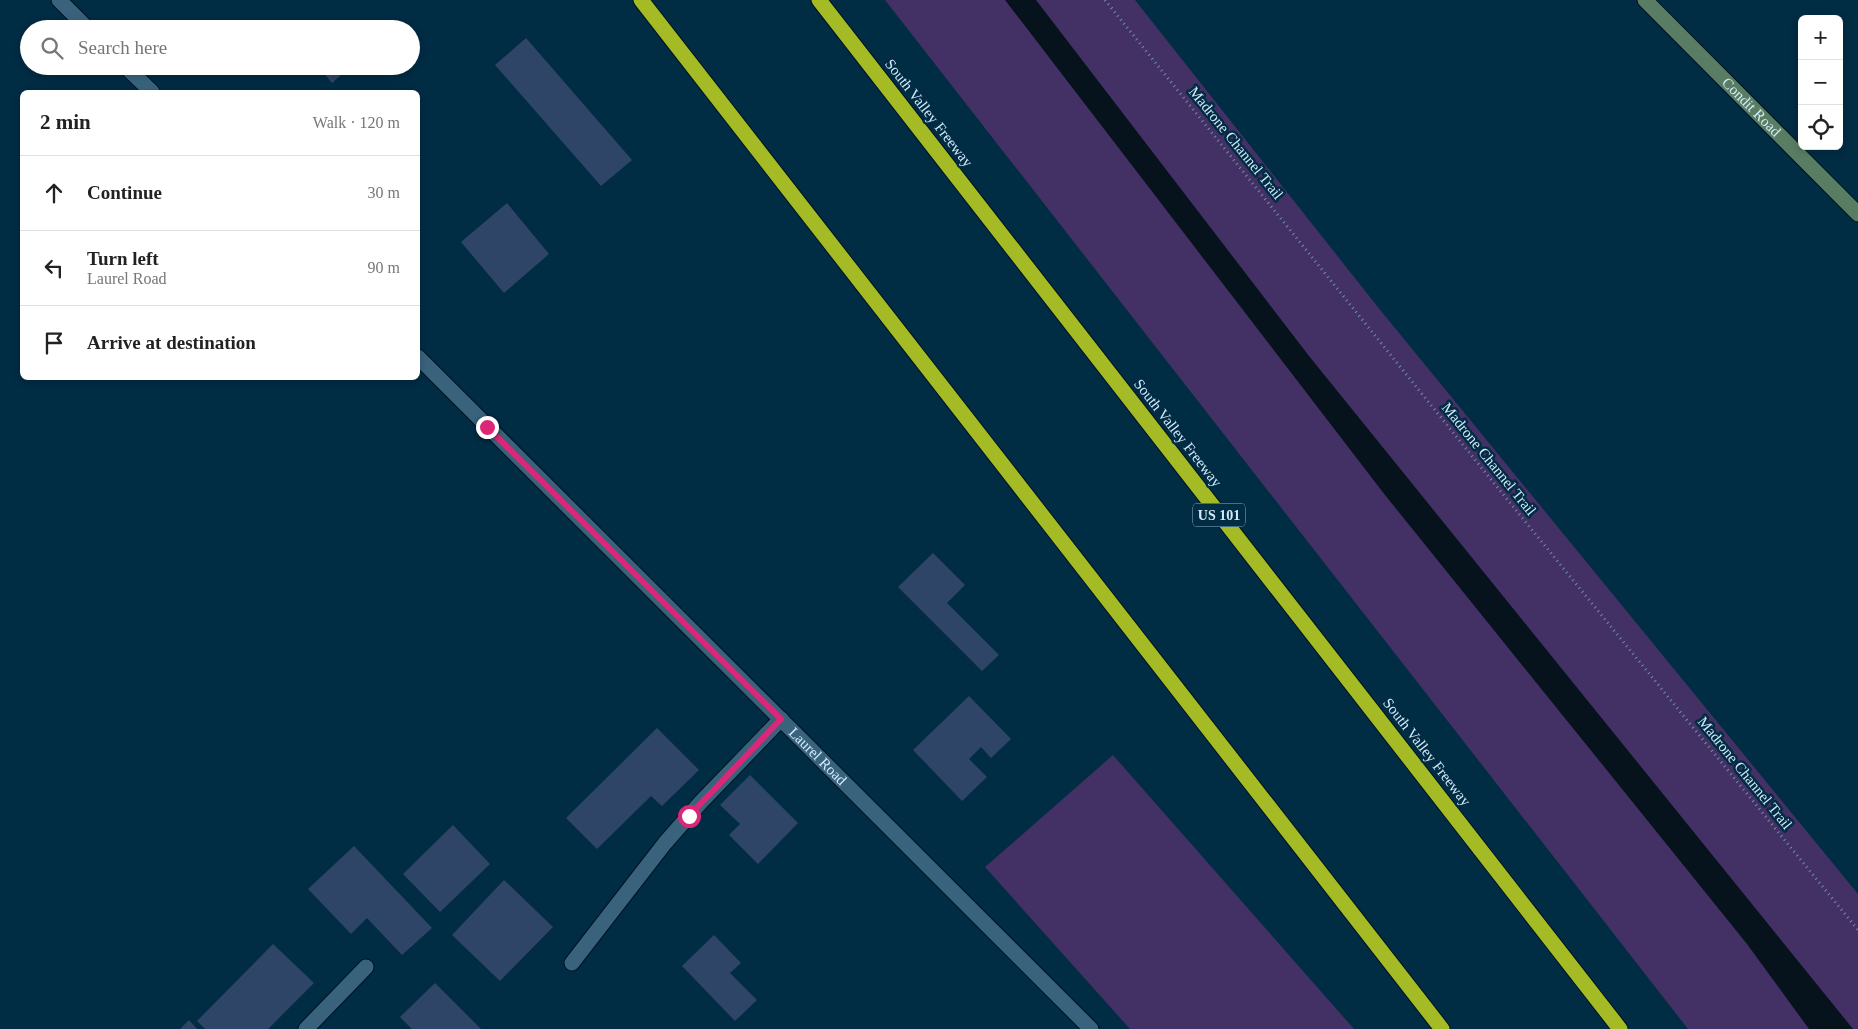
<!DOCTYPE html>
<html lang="en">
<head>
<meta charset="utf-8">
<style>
  body { margin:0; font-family:"Times New Roman",serif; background:#f2f2f2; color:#222 }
  .controls { position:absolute; right:15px; top:15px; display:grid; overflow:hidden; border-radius:8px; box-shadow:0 2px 8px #0003 }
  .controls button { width:45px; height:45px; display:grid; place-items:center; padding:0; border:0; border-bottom:1px solid #e0e0e0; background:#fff; color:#222; font:25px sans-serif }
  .stop { position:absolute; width:15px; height:15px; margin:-11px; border:4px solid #db2777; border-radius:50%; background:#fff }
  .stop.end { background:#db2777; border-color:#fff; box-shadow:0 1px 5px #0008 }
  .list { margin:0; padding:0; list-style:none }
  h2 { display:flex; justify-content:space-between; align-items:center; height:65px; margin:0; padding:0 20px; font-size:21px }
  h2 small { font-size:16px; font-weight:400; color:#767676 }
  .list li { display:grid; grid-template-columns:32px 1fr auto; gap:15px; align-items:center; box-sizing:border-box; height:75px; padding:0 20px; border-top:1px solid #e0e0e0 }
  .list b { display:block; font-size:19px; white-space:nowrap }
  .list p { margin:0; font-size:16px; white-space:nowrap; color:#767676 }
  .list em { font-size:16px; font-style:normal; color:#767676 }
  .icon { flex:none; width:28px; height:28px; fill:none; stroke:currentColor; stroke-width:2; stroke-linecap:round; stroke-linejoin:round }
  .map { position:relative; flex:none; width:1858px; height:1029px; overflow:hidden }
  .search { position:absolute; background:#fff; box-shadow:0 2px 8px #0003; left:20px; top:20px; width:400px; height:55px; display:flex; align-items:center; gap:12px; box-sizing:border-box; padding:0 18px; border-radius:28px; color:#767676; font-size:19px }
  .panel { position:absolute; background:#fff; box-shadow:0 2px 8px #0003; left:20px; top:90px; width:400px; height:290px; border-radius:8px }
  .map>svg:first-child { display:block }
</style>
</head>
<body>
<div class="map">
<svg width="1858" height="1029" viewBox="0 0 1858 1029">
  <rect width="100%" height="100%" fill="#002c44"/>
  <path fill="#433065" d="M885 0H1135L1377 306 1858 894V1029H1688Z
    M1113 755 1354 1029H1130L985 867Z"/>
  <path fill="#06131c" d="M1005 0H1036L1309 356 1853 1029H1809L1747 944 1385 495Z"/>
  <path fill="#2f4567" d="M342 21 348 29H333Z
    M526 38 632 160 601 186 495 65Z
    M318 66H351L332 83Z
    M507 203 549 254 504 293 461 242Z
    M933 553 965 585 947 603 999 655 982 671 898 587Z
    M969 696 1011 739 991 758 981 747 969 759 987 777 962 801 913 750Z
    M657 728 699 770 662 806 651 796 597 849 566 818Z
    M750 775 798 823 758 864 729 835 740 824 720 805Z
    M453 825 490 864 440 912 403 874Z
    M354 846 432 928 402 955 367 918 351 934 308 889Z
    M504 880 553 927 500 981 452 935Z
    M714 935 741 963 730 973 757 1000 735 1021 682 966Z
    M273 944 314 983 268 1029H205L197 1021Z
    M435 983 481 1029H412L400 1017Z
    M189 1020 197 1029H180Z"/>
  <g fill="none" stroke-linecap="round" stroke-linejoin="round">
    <defs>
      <path id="lane" d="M572 963 665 843 701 802 781 719
        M306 1029 366 967"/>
      <g id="street">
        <path d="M59 0 88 29"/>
        <path d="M125 66 152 92"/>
        <path id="s1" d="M418 357 1091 1029"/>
      </g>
      <g id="secondary">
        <path id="s2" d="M1645 0 1858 214"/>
      </g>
      <path id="highway" d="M641 0 1442 1029
        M819 0 1620 1029"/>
    </defs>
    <use href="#lane" stroke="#011320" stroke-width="17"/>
    <use href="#street" stroke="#011320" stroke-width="17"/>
    <use href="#secondary" stroke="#011320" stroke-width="17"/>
    <use href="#highway" stroke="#011320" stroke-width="17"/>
    <path stroke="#7090a4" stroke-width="3" stroke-dasharray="1 4" stroke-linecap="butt" d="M1105 0 1480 466 1858 930"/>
    <use href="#lane" stroke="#39637d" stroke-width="15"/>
    <use href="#street" stroke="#39637d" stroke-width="15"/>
    <use href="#secondary" stroke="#597d63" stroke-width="15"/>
    <use href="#highway" stroke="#a4bb25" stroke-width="15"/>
  </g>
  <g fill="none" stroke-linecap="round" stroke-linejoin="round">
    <path stroke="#db2777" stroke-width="6" d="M487 427 781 719 689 816"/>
  </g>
  <g text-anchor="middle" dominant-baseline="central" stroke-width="5" stroke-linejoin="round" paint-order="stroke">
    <rect fill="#002c44" stroke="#94b1c3" stroke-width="1" x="1193" y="503.5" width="52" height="23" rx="4"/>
    <g font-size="14" font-weight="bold" fill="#d4eafa">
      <text x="1219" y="515">US 101</text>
    </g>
    <g font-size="15" fill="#d4eafa" stroke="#002c44">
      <text stroke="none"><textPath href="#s2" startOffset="151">Condit Road</textPath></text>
      <text transform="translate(929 113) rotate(52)">South Valley Freeway</text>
      <text transform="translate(1236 143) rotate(51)">Madrone Channel Trail</text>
      <text transform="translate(1178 433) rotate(52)">South Valley Freeway</text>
      <text transform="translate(1489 459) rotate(51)">Madrone Channel Trail</text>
      <text transform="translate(1427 752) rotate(52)">South Valley Freeway</text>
      <text stroke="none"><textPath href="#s1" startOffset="565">Laurel Road</textPath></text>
      <text transform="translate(1745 773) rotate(51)">Madrone Channel Trail</text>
    </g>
  </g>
</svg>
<div class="controls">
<button>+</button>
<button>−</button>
<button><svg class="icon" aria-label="locate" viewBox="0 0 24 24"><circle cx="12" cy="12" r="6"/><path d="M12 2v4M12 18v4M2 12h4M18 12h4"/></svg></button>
</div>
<div class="stop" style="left:689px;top:816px"></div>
<div class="stop end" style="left:487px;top:427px"></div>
<div class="search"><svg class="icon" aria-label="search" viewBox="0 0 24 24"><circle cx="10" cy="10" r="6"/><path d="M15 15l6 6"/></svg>Search here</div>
<section class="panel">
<h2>2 min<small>Walk · 120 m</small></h2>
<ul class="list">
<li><svg class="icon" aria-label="ahead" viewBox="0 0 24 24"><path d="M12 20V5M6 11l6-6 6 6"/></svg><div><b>Continue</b></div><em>30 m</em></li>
<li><svg class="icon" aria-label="left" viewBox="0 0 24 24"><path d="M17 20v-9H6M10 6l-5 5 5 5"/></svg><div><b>Turn left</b><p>Laurel Road</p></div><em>90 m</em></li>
<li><svg class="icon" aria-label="arrive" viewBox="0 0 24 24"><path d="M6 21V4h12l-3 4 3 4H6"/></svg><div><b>Arrive at destination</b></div></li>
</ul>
</section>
</div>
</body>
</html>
